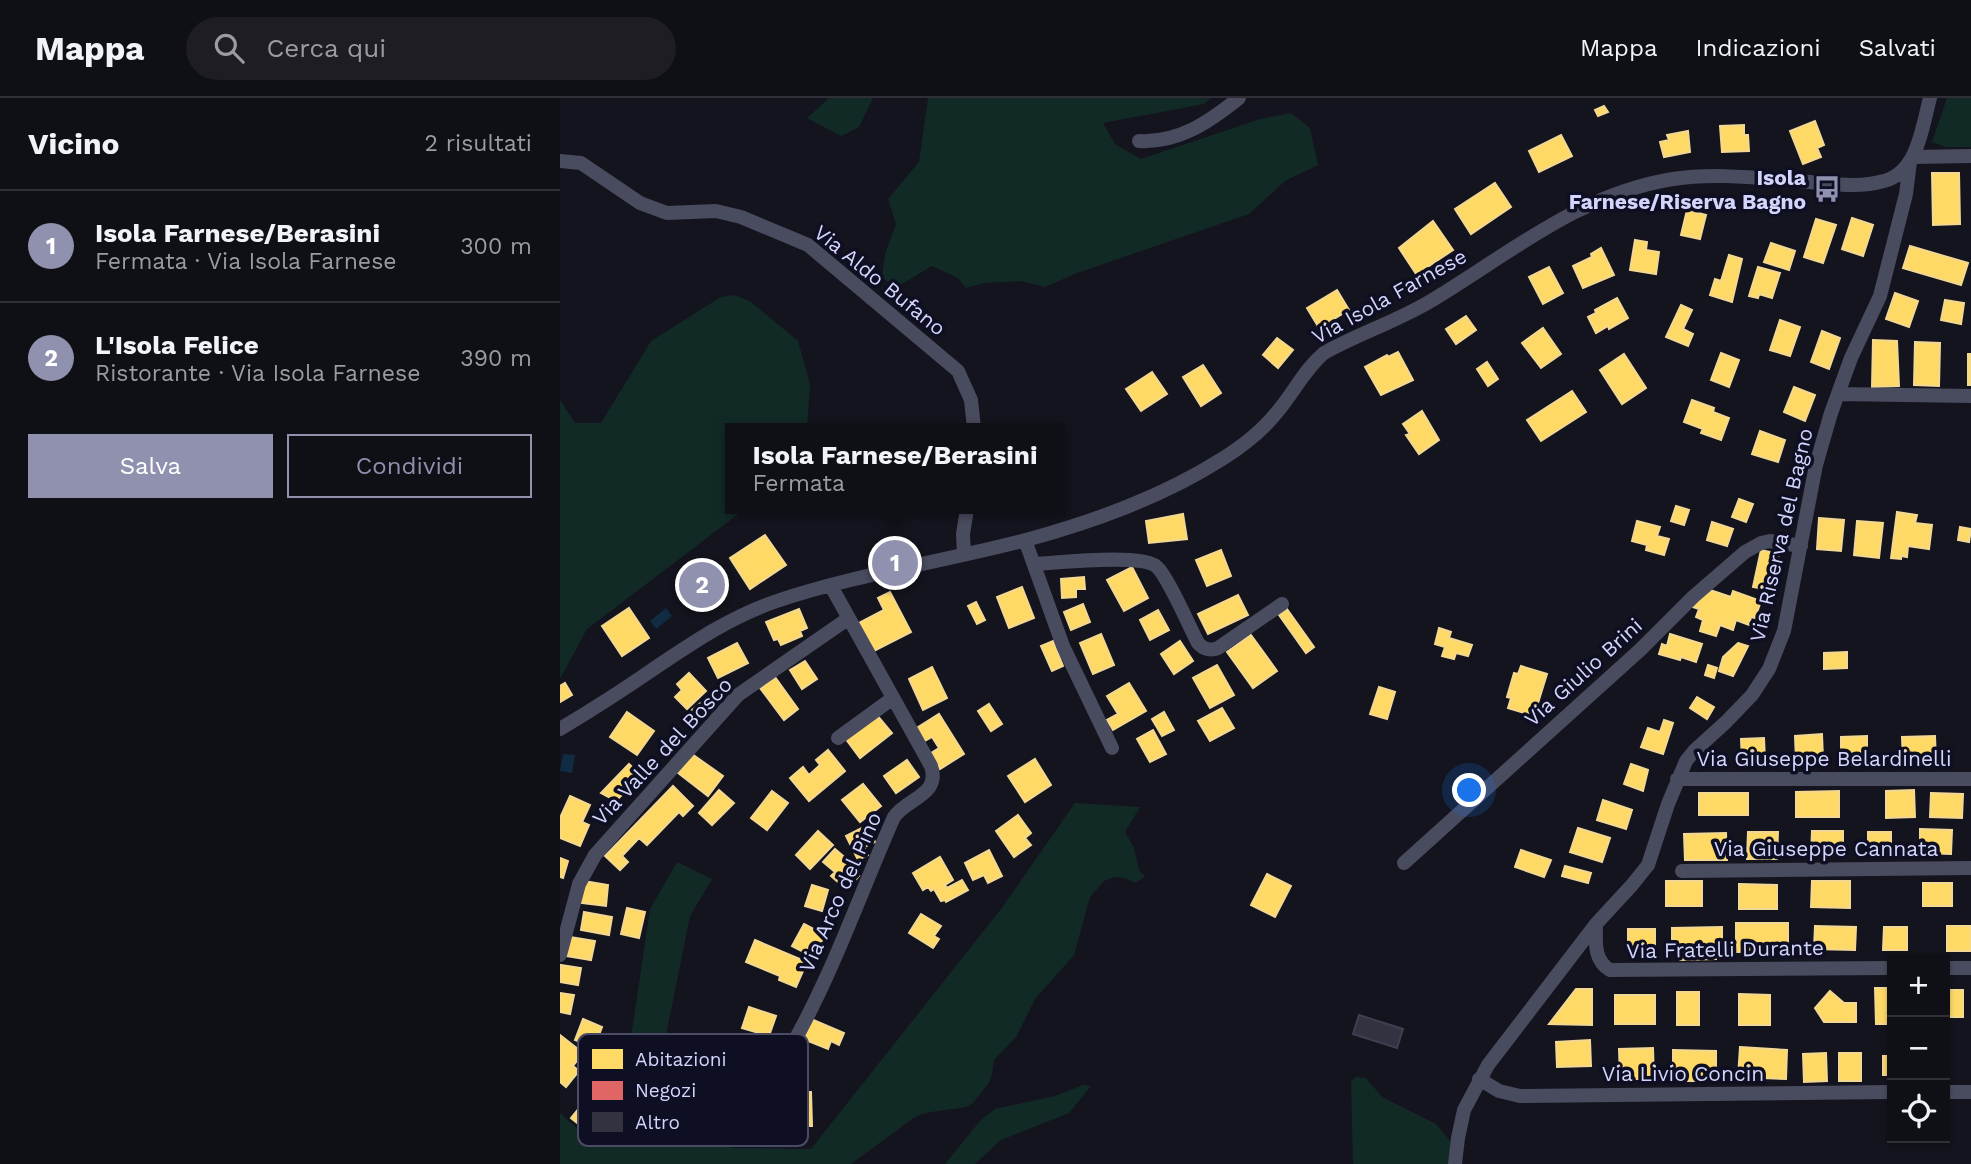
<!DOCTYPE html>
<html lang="it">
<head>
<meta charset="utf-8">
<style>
  body { margin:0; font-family:"Work Sans",sans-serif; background:#1d1d23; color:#f1f3f6 }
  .controls { position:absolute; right:21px; bottom:21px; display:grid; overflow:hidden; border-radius:0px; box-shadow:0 2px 5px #0004 }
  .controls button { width:63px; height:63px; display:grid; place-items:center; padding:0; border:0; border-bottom:2px solid #2f2f35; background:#0f0f16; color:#f1f3f6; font:35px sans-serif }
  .you { position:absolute; left:910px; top:693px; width:24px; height:24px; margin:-18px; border:5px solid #fff; border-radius:50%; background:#1a73e8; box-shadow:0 0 0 10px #1a73e833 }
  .badge { display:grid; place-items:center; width:46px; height:46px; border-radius:50%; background:#9091af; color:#fff; font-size:23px; font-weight:700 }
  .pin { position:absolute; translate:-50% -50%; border:4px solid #fff; box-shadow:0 2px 7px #0006 }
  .popup { position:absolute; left:165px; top:325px; width:340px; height:91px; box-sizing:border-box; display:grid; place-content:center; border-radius:0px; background:#0f0f16; filter:drop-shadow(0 2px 5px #0005); font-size:23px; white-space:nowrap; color:#9b9ca1 }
  .popup b { font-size:26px; color:#f1f3f6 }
  .popup::after { content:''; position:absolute; left:50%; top:100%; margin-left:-14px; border:14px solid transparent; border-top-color:#0f0f16 }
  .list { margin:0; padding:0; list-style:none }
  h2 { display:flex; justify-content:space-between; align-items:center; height:91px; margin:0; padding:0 28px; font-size:30px }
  h2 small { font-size:23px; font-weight:400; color:#9b9ca1 }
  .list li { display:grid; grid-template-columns:46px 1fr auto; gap:21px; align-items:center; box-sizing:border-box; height:112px; padding:0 28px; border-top:2px solid #2f2f35 }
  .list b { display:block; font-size:26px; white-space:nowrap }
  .list p { margin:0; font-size:23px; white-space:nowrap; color:#9b9ca1 }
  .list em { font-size:23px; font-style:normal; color:#9b9ca1 }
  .actions { display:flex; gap:14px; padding:21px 28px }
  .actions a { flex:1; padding:16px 0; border:2px solid #9091af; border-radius:0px; text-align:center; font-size:24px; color:#9091af }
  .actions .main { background:#9091af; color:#fff }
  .icon { flex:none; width:38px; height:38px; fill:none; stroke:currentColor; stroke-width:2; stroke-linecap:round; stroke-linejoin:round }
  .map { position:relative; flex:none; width:1411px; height:1066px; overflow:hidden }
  header { display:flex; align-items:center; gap:42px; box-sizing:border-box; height:98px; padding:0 35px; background:#0f0f16; border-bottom:2px solid #2f2f35 }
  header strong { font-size:33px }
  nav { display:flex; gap:38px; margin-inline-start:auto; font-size:24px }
  .search { width:490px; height:63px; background:#1d1d23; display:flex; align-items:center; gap:18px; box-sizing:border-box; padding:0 24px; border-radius:38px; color:#9b9ca1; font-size:26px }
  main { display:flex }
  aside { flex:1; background:#0f0f16 }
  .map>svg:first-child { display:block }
</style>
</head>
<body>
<header>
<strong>Mappa</strong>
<div class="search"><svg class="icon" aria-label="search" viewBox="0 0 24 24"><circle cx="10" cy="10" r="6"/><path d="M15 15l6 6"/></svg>Cerca qui</div>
<nav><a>Mappa</a><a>Indicazioni</a><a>Salvati</a></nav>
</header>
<main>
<aside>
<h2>Vicino<small>2 risultati</small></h2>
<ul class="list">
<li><span class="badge">1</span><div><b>Isola Farnese/Berasini</b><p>Fermata · Via Isola Farnese</p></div><em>300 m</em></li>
<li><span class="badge">2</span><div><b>L'Isola Felice</b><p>Ristorante · Via Isola Farnese</p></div><em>390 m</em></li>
</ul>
<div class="actions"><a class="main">Salva</a><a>Condividi</a></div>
</aside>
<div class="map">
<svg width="1411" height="1066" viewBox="0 0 1411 1066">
  <rect width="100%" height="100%" fill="#14141e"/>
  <path fill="#122a26" d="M269 0H313L299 29 281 38 247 20Z
    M368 0H651L644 6 543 25 555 46 581 61 700 21 731 15 750 30 758 67 725 83 689 116 517 175 485 189 461 183 424 185 406 190 398 180 372 168 335 190 322 179 325 156 336 126 328 101 359 64Z
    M1387 0H1411V49H1385L1372 44Z
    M174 197 190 203 238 243 250 286 247 330H170V411H185L27 531 0 581V302L15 325H41L91 243 161 199Z
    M515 705 580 709 565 734 574 750 579 772 585 779 575 785 565 780 554 779 544 783 530 799 514 857 475 901 456 939 434 962 432 977 428 986 413 1005 406 1009 365 1015 355 1019 291 1066H0V1015L26 1039 54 1001 68 960 90 811 117 764 152 781 130 818 105 942 100 1039 138 1043 174 1050 251 1051 441 811Z
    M796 979 806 980 822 999 876 1026 892 1045 889 1066H793L791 983Z
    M523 987 531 988 509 1015 441 1042 415 1066H385L420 1023 435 1011 495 998Z"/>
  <path fill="#102c42" d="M106 510 112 518 96 531 90 523Z
    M3 656 15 657 12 675 0 673Z"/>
  <path fill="#ffd966" stroke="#f2d893" stroke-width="2" d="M1044 8 1048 14 1038 18 1035 12Z
    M1255 23 1264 47 1257 50 1261 59 1243 66 1230 33Z
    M1184 27V37H1188L1189 53 1162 54 1160 28Z
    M1128 33 1130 54 1104 59 1100 44 1109 42 1107 37Z
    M1001 37 1012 58 979 74 969 53Z
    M1372 75H1399L1400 126 1373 127Z
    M935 85 951 109 911 136 895 111Z
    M1127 112 1146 117 1140 141 1121 137Z
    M1292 120 1313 127 1303 158 1282 151Z
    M1256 121 1276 127 1263 165 1244 159Z
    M873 123 893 152 866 170 868 173 858 179 839 150Z
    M1075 142 1087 144 1086 152 1099 154 1096 176 1070 172Z
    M1211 145 1235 153 1229 172 1204 164Z
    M1350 148 1408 165 1401 187 1343 170Z
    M1041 150 1054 177 1023 190 1013 168 1032 159 1031 156Z
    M1169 157 1182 161 1172 204 1150 197 1155 181 1161 183Z
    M989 169 1003 195 983 206 969 179Z
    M1198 169 1220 175 1212 200 1199 196 1198 200 1189 198Z
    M777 192 789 212 759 230 747 210Z
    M1335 195 1358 203 1349 229 1326 221Z
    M1057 200 1068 220 1049 231 1048 228 1036 235 1028 219 1036 215 1035 212Z
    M1385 202 1404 205 1401 226 1381 222Z
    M1121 207 1132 212 1123 231 1133 236 1128 248 1106 239Z
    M906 218 916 232 896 246 886 231Z
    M1220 222 1240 229 1230 258 1210 252Z
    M983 230 1001 256 981 270 962 245Z
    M1262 233 1280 240 1269 271 1251 264Z
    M717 240 733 252 718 270 703 257Z
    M1313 242 1337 243 1339 288 1312 289Z
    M1355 244 1380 245 1379 288 1354 287Z
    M838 254 853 282 821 297 805 269 827 257 828 259Z
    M1161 255 1179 262 1169 289 1151 282Z
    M1064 256 1086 290 1062 306 1040 272Z
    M1408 256H1411V287H1408Z
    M927 264 938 281 928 288 917 271Z
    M643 267 661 295 641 308 623 279Z
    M592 274 607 296 581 313 566 291Z
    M1234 289 1255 297 1245 323 1224 314Z
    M1012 293 1026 314 981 343 967 322Z
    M1132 302 1154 310 1153 314 1169 320 1161 342 1141 335 1143 331 1124 324Z
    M862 313 879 342 859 356 846 337 850 336 843 326Z
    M1200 333 1225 342 1218 364 1192 356Z
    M1179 401 1193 406 1186 424 1172 419Z
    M1116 408 1129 412 1124 427 1111 423Z
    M1337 414 1357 417 1355 425 1372 427 1369 451 1348 448 1347 459 1341 458V461L1331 460Z
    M623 416 627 441 589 445 586 423Z
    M1259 420 1284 422 1281 453 1257 451Z
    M1077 423 1100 429 1097 438 1109 441 1104 457 1086 452 1087 447 1072 443Z
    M1297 423 1323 425 1319 460 1294 457Z
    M1152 424 1173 431 1167 448 1147 442Z
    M1400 429 1411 431 1409 444 1398 442Z
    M205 437 226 467 190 491 170 460Z
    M661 452 671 478 647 488 636 462Z
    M1201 452 1219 456 1211 492 1193 489Z
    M572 469 588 500 564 513 547 482Z
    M524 479 525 491H516V499L502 500 501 481Z
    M462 489 474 520 449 530 437 499Z
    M1147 491 1171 499 1173 493 1201 503 1195 520 1191 519 1189 527 1176 522 1173 532 1160 527 1156 538 1140 533 1143 522 1136 519 1139 511 1133 509 1136 500Z
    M330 494 351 534 314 553 299 525 324 512 318 500Z
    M678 497 688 517 648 536 638 516Z
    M416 504 425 522 417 526 408 508Z
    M523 506 530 524 511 532 504 514Z
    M69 510 89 540 62 558 42 528Z
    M239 511 247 530 240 533 242 538 221 547 218 541 214 542 206 524Z
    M727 511 754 549 746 555 719 517Z
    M598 512 609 532 590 542 580 522Z
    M879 530 891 534 889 540 912 547 908 558 896 555 894 561 882 558 885 549 875 546Z
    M541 536 554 567 533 576 520 545Z
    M1110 536 1142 546 1136 564 1121 559 1120 562 1099 556 1102 546 1107 548Z
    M691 537 717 573 693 590 667 554Z
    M493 543 503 568 492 573 481 548Z
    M620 543 633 563 614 576 601 556Z
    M177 545 188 565 158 580 148 560Z
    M1178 545 1188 548 1173 578 1159 573 1163 559Z
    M1287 554V570L1264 571V555Z
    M245 563 257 581 242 591 230 572Z
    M657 567 674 597 650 610 633 580Z
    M1148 567 1157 570 1154 580 1145 577Z
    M961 568 987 576 974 618 948 610 951 600 947 599 954 575 958 576Z
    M372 569 387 600 363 612 349 581Z
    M129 575 146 593 127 611 115 599 122 592 117 586Z
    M215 579 238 611 224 622 200 590Z
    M5 585 12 597 0 604V588Z
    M569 585 586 613 553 632 547 622 558 616 547 598Z
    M819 589 835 594 827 621 810 616Z
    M1137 599 1154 609 1147 621 1130 610Z
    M142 604 148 611 139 619 132 612Z
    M429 606 442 626 431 633 418 613Z
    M662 610 674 630 650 643 638 623Z
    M67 614 94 633 77 657 50 639Z
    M604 614 614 632 602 638 592 621Z
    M316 616 332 635 300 660 285 640Z
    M379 616 404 656 380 671 371 655 379 650 372 639 363 644 355 631Z
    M1104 622 1113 625 1103 656 1081 649 1088 630 1100 634Z
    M593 632 606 656 590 664 577 641Z
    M1262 636 1263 661 1236 663 1235 638Z
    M1307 638V662L1281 663V639Z
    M1375 638 1376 664 1343 665 1342 639Z
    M1204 640 1205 663 1182 664 1181 641Z
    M268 652 285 673 249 703 230 680 243 669 249 677 260 667 256 662Z
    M132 656 163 678 148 698 117 674Z
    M475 661 491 687 465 704 448 678Z
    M347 662 359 679 336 695 324 678Z
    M69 666 81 677 56 703 41 695Z
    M1071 666 1088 672 1083 693 1064 686Z
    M303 686 321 708 300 724 282 702Z
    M113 688 133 708 123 718 119 714 87 747 79 740 62 758 68 764 60 772 45 758Z
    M159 692 174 705 152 727 139 715Z
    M1354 692 1355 719 1326 720V693Z
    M212 693 228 705 207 732 191 720Z
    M1279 693V719H1236V694Z
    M1139 695H1188V717H1139Z
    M1371 695 1403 696 1402 720 1370 719Z
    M10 698 30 707 22 724 29 727 20 748 0 740V720Z
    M1043 702 1072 712 1066 731 1037 722Z
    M458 717 471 735 465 740 471 747 454 759 436 733Z
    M308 727 315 744 304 749 308 757 298 762 286 738Z
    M1018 730 1050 740 1042 764 1010 754Z
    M1360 731 1392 732 1391 756 1360 755Z
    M258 733 273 747 250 771 236 757Z
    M1252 733H1283V758H1251Z
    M1188 734H1218L1217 761H1187Z
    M1308 734H1331V755H1308Z
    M1166 735 1167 762H1125L1124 736Z
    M275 751 295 768 291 772 299 778 287 792 271 778 275 774 263 764Z
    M429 752 442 778 428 785 424 777 413 782 405 765Z
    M961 752 991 762 984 779 955 769Z
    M380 759 393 782 385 787 387 790 402 782 408 792 386 804 385 802 381 803 374 791 371 793 368 789 363 792 353 775Z
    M0 760 8 763 3 780 0 779Z
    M1005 768 1031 775 1028 785 1002 778Z
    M707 776 731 788 715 819 691 807Z
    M24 783 48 787 46 808 21 805Z
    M1106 783H1142V808H1106Z
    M1252 783H1290V810L1251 809Z
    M1363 785H1392V808H1363Z
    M1179 786 1217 787V811H1179Z
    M252 787 268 792 262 813 245 808Z
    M67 810 85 814 79 840 61 836Z
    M24 814 52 819 49 837 21 832Z
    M361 816 381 828 374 838 379 841 373 850 349 835Z
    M1176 825H1228V853L1176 854Z
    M244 826 265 837 253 859 232 848Z
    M1255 828 1296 829 1295 852 1254 851Z
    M1387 828H1411V853H1387Z
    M1162 829V851H1156V861L1120 862V852H1112V830Z
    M1324 829H1347V852H1323Z
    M1068 831H1095V853H1068Z
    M10 839 35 843 31 862 6 858Z
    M195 842 247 864 236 889 219 882 220 878 186 864Z
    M1 867 21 870 18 887 0 884Z
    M1315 890H1332V926H1316Z
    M1016 891H1032V927L989 926Z
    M1386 892H1403V919H1386Z
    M1270 893 1284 905H1296V924H1264L1255 910Z
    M1117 894H1139V927H1117Z
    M0 895 14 897 10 916 0 914Z
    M1179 896 1210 897V927H1179Z
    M1055 897H1095V926H1055Z
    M189 909 216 918 209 938 182 930Z
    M23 921 42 929 34 950 15 942Z
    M251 921 284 935 279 947 271 943 268 951 243 941Z
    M0 937 23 955 13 968 19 973 6 989 0 984Z
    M1030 942 1031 968 997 969 996 944Z
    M1180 949 1227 952 1226 981 1178 979Z
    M1093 950 1094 981H1060L1059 951Z
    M165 951 190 958 185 978 160 971Z
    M1113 952 1156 953V983H1113Z
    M1266 955 1267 983 1244 984 1243 956Z
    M1279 955H1301V983H1279Z
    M1323 958H1332V977H1323Z
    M33 960 44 968 33 982 22 973Z
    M160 988 169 990 167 1008 157 1006Z
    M36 989 51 1000 26 1032 11 1020Z
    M251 994 252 1028H200L199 1010H204L203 1002H212L211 995Z
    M120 1014 134 1015 133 1038H120Z
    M143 1015 173 1020 169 1046 139 1041Z"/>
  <path fill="#e06666" stroke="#dc8793" stroke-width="2" d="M144 463 165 492 140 510 120 481Z"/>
  <path fill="#323240" stroke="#3e3f52" stroke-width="2" d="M799 917 843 931 837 950 793 936Z"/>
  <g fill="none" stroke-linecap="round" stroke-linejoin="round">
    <path stroke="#494b5f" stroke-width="14" d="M579 43C619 45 649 24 679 0
      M1352 59 1411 58
      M0 63 21 65 80 105 96 111 107 115 156 113 181 119 248 147 398 273 411 302 414 330
      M1278 296 1411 298
      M465 442 503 548 552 650
      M404 456 403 436 407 411
      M474 466C497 465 582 455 597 469 608 479 629 528 638 545 643 551 651 553 658 550L722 506
      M0 631C30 613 60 594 89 574 129 547 168 520 214 504 296 476 383 464 466 442 535 423 602 399 662 361 683 348 703 332 718 313 734 294 745 271 764 255 798 236 835 224 869 204 948 157 1018 96 1113 81 1158 74 1204 81 1250 84 1274 86 1300 90 1324 83 1358 74 1362 29 1370 0
      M278 640 333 600
      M1117 681H1411
      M844 765 1080 552 1133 499 1185 454 1201 445 1210 443 1241 448
      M1122 773 1411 770
      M1036 826C1036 843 1033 862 1050 872L1332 870
      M0 857 19 786 35 757 178 597 289 520
      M1385 870H1411
      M919 981 939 993 960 998 1332 994
      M1385 994H1411
      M187 1014C201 995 216 976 227 956 271 881 299 798 334 719 347 700 381 697 371 668L271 488
      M895 1066 898 1040 904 1012 928 967 1036 826 1072 787 1088 767 1108 706 1126 663 1134 653 1166 624 1192 597 1209 571 1224 533 1256 367 1271 315 1291 260 1320 198 1346 96 1350 64"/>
  </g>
  <defs>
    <symbol id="bus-bare" viewBox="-9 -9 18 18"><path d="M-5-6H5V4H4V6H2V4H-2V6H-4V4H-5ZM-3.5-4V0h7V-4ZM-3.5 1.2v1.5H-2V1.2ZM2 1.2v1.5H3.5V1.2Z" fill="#9091af" stroke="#0f0f23" stroke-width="2.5" paint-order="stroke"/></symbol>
  </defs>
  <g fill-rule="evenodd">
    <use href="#bus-bare" x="1248" y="72" width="38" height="38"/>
  </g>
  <g text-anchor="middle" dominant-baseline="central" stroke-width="7" stroke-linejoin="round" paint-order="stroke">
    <g font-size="21" font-weight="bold" fill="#d3d5fd" stroke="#0f0f23" text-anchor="end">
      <text x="1246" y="79">Isola<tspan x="1246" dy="24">Farnese/Riserva Bagno</tspan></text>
    </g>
    <g font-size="21" fill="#d3d5fd" stroke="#0f0f23">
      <text transform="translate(320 182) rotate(39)">Via Aldo Bufano</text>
      <text transform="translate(829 198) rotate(-29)">Via Isola Farnese</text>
      <text transform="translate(1221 437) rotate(-77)">Via Riserva del Bagno</text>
      <text transform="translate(1023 574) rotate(-42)">Via Giulio Brini</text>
      <text transform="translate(102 653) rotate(-47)">Via Valle del Bosco</text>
      <text x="1264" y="660">Via Giuseppe Belardinelli</text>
      <text x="1266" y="750">Via Giuseppe Cannata</text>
      <text transform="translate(280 794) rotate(-66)">Via Arco del Pino</text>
      <text transform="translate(1165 851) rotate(-1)">Via Fratelli Durante</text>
      <text x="1123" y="975">Via Livio Concin</text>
    </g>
  </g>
  <rect x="18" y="936" width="230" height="112" rx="10" fill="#0f0f23" stroke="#4a4a64" stroke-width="2"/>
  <rect x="32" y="951" width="31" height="20" fill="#ffd966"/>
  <rect x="32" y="983" width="31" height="19" fill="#e06666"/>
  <rect x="32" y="1014" width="31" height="20" fill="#323240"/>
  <g font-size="19" fill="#d3d5fd">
    <text x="75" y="968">Abitazioni</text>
    <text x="75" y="999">Negozi</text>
    <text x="75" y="1031">Altro</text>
  </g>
</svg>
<div class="controls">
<button>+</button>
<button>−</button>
<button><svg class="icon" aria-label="locate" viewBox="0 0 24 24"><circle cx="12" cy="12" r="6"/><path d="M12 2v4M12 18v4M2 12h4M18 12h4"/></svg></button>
</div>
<div class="you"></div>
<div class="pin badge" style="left:335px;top:465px">1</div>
<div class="popup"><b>Isola Farnese/Berasini</b>Fermata</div>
<div class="pin badge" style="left:142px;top:487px">2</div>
</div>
</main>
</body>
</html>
